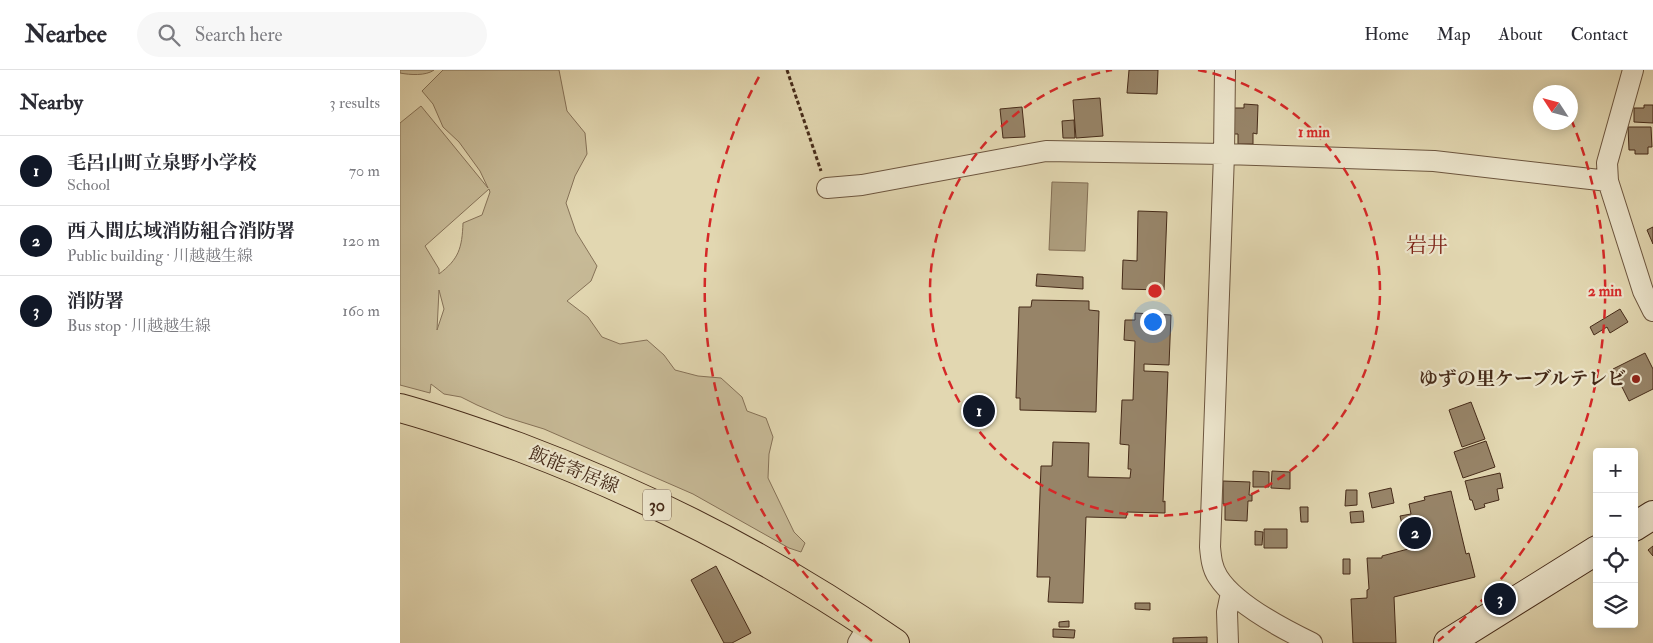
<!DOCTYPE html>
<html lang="en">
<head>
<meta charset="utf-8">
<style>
  body { margin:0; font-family:"IM FELL Double Pica","Noto Serif JP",serif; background:#f7f7f7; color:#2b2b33 }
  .controls { position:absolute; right:15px; bottom:15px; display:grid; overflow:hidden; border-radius:5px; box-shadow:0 2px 12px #0003 }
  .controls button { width:45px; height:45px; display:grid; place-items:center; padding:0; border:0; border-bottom:1px solid #e1e1e2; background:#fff; color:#2b2b33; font:25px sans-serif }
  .compass { position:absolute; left:1133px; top:15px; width:45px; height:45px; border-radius:50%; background:#fff; box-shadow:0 2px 12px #0003; rotate:306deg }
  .you { position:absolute; left:752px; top:251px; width:18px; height:18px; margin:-12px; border:4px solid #fff; border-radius:50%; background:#1a73e8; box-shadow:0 0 0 8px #1a73e833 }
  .badge { display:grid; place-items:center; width:32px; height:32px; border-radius:50%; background:#111827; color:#fff; font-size:16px; font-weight:700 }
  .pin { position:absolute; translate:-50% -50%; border:2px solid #fff; box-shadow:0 1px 5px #0006 }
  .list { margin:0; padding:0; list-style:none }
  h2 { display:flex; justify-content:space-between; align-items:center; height:65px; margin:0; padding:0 20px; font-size:21px }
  h2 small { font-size:16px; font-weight:400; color:#7c7c81 }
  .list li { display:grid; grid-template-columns:32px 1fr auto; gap:15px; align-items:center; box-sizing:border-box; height:70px; padding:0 20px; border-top:1px solid #e1e1e2 }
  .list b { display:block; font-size:19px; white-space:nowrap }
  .list p { margin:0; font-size:16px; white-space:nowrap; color:#7c7c81 }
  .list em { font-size:16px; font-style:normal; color:#7c7c81 }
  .icon { flex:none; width:28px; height:28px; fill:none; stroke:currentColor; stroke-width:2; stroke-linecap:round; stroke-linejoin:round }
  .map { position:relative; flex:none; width:1253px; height:573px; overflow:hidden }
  header { display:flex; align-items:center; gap:30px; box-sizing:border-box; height:70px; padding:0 25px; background:#fff; border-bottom:1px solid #e1e1e2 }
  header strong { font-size:24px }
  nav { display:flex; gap:28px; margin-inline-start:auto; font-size:18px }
  .search { width:350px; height:45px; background:#f7f7f7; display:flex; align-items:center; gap:12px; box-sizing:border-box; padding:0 18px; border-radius:28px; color:#7c7c81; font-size:19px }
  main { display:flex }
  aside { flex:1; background:#fff }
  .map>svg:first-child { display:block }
</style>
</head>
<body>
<header>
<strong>Nearbee</strong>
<div class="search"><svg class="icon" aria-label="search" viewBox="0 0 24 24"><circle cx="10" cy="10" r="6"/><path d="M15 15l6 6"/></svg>Search here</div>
<nav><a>Home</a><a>Map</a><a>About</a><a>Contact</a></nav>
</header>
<main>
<aside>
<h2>Nearby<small>3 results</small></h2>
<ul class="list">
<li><span class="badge">1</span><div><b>毛呂山町立泉野小学校</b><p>School</p></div><em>70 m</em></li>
<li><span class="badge">2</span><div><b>西入間広域消防組合消防署</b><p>Public building · 川越越生線</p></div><em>120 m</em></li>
<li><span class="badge">3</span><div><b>消防署</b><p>Bus stop · 川越越生線</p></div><em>160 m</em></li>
</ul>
</aside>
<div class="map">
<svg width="1253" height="573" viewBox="0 0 1253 573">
  <rect width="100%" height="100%" fill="#e2d7b1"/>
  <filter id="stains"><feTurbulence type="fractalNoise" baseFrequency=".004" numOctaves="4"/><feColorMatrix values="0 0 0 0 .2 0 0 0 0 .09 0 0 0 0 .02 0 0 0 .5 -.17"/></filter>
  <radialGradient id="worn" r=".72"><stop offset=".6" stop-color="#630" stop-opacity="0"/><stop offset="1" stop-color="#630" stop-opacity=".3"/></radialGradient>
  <path fill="#c7ba97" stroke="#867258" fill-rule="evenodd" d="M0 0H34C26 6 10 5 0 3Z
    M43 0H159L167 41 185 63 187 84 175 106 166 133 176 162 197 196 191 211 167 231 188 247 202 267 220 274 247 270 264 285 275 300 298 306 321 308 342 327 347 341 366 348 373 367 369 384 368 408 394 462 405 473 401 482 389 478 293 424 144 359 105 347 77 335 61 327 44 324 31 314 30 323 0 315V53L21 36 88 118 80 101 59 72 43 57 33 34 22 21ZM89 119 90 122 82 145 63 153C62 178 59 189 39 204V199L25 176ZM39 220 44 239 37 260Z"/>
  <path fill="#ad9d7d" stroke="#846f55" d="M652 112 688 113 685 181 649 180Z"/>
  <path fill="#978468" stroke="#462b19" d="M729 0H758L757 24 727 23Z
    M700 28 703 66 676 68 673 30Z
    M844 34 858 35 857 64 853 63V74H838V64H833L834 38H844Z
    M1244 35H1253V53L1234 52V38H1244Z
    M622 37 625 67 603 68 600 39Z
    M674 50 675 68H663L662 51Z
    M1228 57H1251L1252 77H1248V84H1235V80H1229Z
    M738 141 767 142 764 220 722 219 723 190 737 191Z
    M1253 157V174L1247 160Z
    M637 204 683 207V219L636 216Z
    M632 230 689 231V240L699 241 696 342 620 340V328H616L619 237H631Z
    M1220 239 1228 252 1210 263 1207 257 1194 265 1190 257Z
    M735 243 771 245 769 295 744 294V301L768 302 763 432 765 431V443L727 442 726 448 686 447 683 533 648 532 650 507H637L641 396H652L653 372 689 373 688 407 730 408 731 399H728L729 375 720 374 722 330H733L735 271 724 270 725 250H735Z
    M1245 283 1253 299V319L1229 331 1213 299Z
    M1071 332 1085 369 1062 377 1049 340Z
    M1086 371 1095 397 1063 408 1054 382Z
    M853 401 869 402V417H853Z
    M872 401 890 402V419L871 418Z
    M1100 403 1103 418 1097 419 1099 430 1084 434 1085 437 1075 440 1072 430H1070L1065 411Z
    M823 411 850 412 849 425H852V431H848L847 451 825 450V434H823Z
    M991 418 994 433 972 438 969 423Z
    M946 420H957V435L945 436Z
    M1051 421 1066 484 1069 483 1075 507 994 527 996 573H953L951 529 967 528V520L969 519 967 488H982V486L1008 479 1000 446 1011 444 1009 434 1025 430 1024 427Z
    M900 437H908V452H901Z
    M963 441 964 452 951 453 950 442Z
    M864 459H887V478H864Z
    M855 461 863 462 862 475H855Z
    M1253 476V486L1248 480Z
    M943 489H950V504H943Z
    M316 496 351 563 332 573H324L291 510Z
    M735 533H750V540L735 539Z
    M669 551V557H659V552Z
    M653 559 675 560 674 568 653 567Z
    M807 567V573H773V568Z"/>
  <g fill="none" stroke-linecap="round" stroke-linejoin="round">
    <defs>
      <path id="minor" d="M825 0 824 84 810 477C811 488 812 498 818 507 835 534 883 559 912 573
        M1208 111 1207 93 1233 0
        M427 118 462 115 646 81 824 84 1034 91 1208 111 1243 221 1253 241
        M458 573 469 555
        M828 573 827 542 831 523"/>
      <path id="secondary" d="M1234 457 1253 445
        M1048 573 1197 480"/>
      <path id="primary" d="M0 338C40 349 80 363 119 377 252 427 378 492 495 573"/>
    </defs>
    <use href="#minor" stroke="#6d563f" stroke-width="22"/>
    <use href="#secondary" stroke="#462b19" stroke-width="30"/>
    <use href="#primary" stroke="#462b19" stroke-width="30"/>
    <path stroke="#462b19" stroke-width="3" stroke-dasharray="4 2.5" stroke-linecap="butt" d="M387 0 421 101"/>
    <use href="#minor" stroke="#ece5cc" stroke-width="20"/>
    <use href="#secondary" stroke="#ece5cc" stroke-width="28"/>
    <use href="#primary" stroke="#e2d7b1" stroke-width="28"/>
  </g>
  <g fill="none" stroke="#d62828" stroke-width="2.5" stroke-dasharray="9 6">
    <path d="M798 0A225 225 0 1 1 712 0"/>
    <path d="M472 571A450 450 0 0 1 361 3M1171 49A450 450 0 0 1 1038 571"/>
  </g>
  <circle fill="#8f2418" stroke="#ece5cc" stroke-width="2" cx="1236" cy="309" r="5"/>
  <g text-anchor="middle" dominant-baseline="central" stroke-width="4.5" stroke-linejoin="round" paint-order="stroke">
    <rect fill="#ece5cc" stroke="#78634f" stroke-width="1" x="243" y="419.5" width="28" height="31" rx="4"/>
    <g font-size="18" font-weight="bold" fill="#462b19">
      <text x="257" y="435">30</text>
    </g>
    <g font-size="19" font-weight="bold" fill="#462b19" stroke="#ece5cc" text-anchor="end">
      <text x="1226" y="309">ゆずの里ケーブルテレビ</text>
    </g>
    <g font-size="19" fill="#462b19" stroke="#ece5cc">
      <text transform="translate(174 400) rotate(22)">飯能寄居線</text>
    </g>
    <g font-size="21" fill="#7a1f14" stroke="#ece5cc">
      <text x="1027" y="175">岩井</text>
    </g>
  </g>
  <circle cx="755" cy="221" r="8" fill="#d62828" stroke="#ece5cc" stroke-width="2.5"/>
  <g font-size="15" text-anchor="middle" font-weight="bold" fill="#d62828" stroke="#ece5cc" stroke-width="4.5" stroke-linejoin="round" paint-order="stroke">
    <text x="914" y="67">1 min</text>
    <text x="1205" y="226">2 min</text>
  </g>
  <rect width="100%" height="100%" filter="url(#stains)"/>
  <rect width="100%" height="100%" fill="url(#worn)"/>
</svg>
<div class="controls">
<button>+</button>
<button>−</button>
<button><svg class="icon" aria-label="locate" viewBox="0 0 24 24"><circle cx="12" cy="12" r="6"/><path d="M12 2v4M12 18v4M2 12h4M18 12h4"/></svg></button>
<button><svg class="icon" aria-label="layers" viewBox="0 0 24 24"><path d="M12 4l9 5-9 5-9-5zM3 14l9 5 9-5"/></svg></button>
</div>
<svg class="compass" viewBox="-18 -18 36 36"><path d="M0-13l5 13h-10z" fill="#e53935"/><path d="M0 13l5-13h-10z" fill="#7c7c81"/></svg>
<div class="you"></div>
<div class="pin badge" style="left:579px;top:341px">1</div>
<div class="pin badge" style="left:1015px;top:463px">2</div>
<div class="pin badge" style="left:1100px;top:529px">3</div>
</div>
</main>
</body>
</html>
